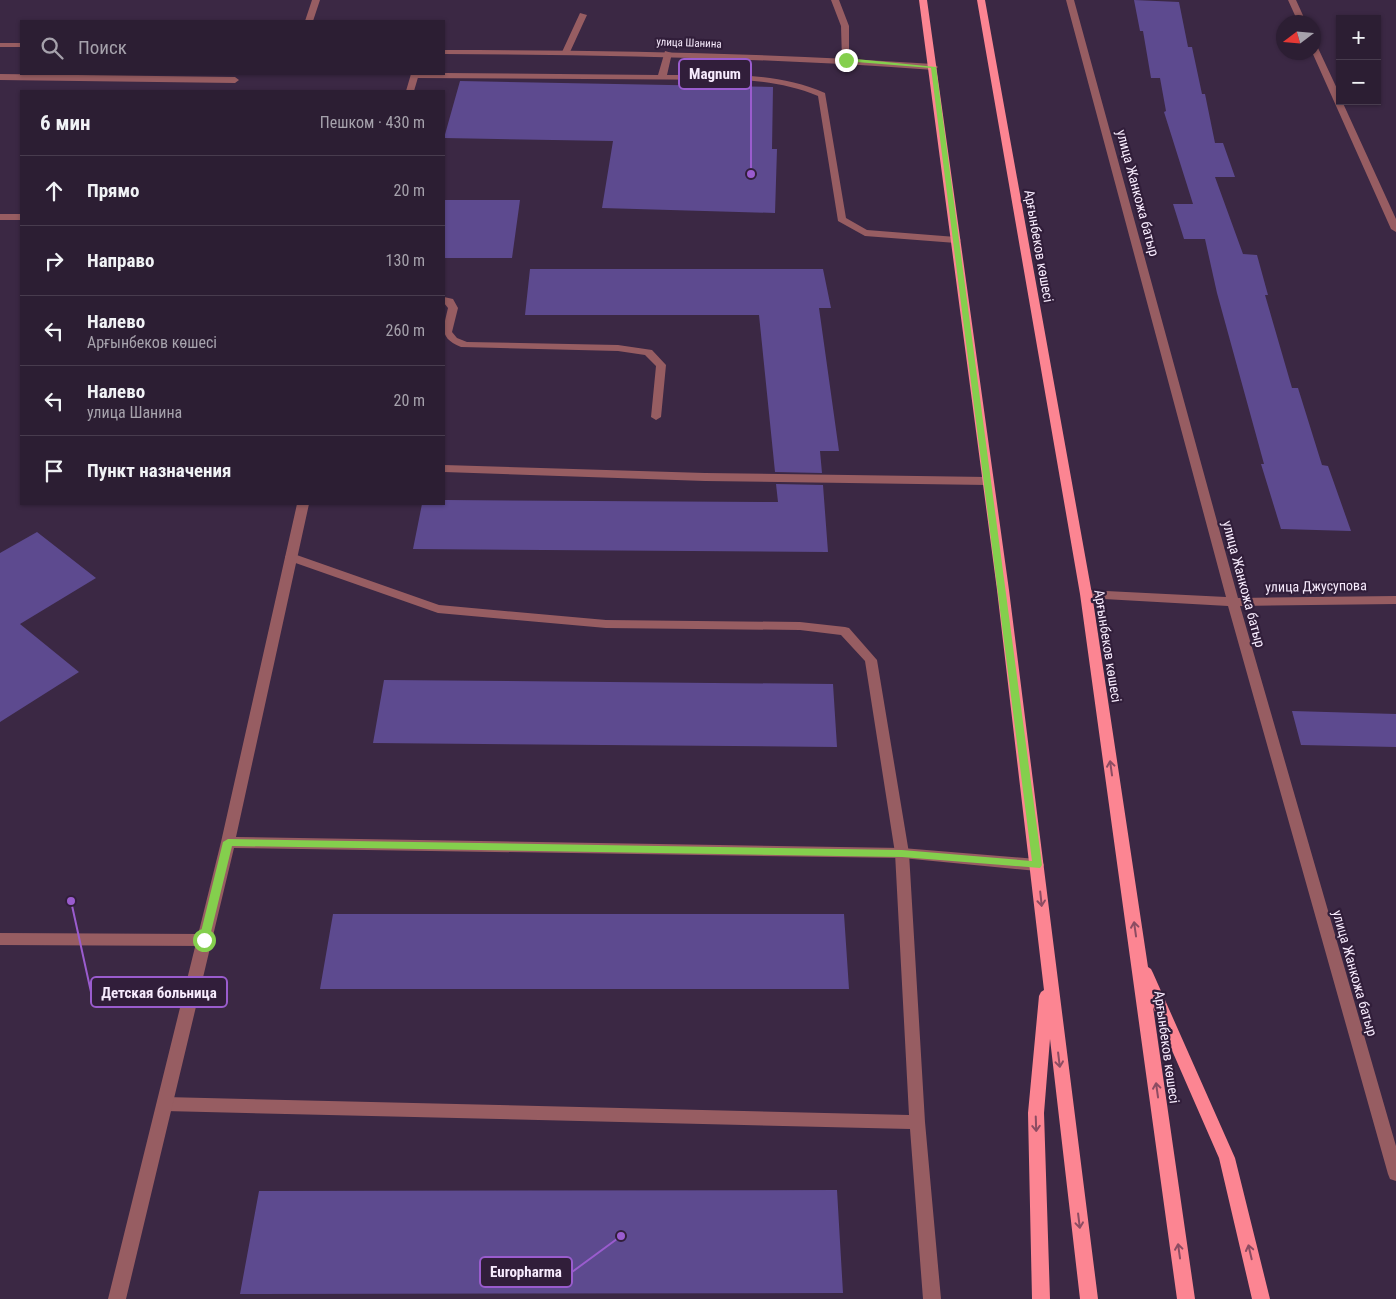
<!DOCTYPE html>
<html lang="ru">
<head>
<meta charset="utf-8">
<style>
  body { margin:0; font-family:"Roboto Condensed",sans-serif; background:#34273b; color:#f1f3f6 }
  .controls { position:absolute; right:15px; top:15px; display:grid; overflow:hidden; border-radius:0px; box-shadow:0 1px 4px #0004 }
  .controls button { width:45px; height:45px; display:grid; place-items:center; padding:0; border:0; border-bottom:1px solid #483c4e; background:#2c1e33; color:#f1f3f6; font:25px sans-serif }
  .compass { position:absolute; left:1276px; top:15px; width:45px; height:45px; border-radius:50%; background:#2c1e33; box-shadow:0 1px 4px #0004; rotate:254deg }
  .stop { position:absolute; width:15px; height:15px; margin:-11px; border:4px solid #84cf4d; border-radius:50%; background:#fff }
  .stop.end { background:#84cf4d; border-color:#fff; box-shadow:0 1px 5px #0008 }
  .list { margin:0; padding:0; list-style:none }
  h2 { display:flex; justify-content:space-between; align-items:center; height:65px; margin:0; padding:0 20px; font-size:21px }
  h2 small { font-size:16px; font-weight:400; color:#a6a2ac }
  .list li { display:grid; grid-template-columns:32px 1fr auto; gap:15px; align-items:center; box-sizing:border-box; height:70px; padding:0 20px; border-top:1px solid #483c4e }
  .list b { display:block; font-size:19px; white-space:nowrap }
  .list p { margin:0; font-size:16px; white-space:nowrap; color:#a6a2ac }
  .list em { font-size:16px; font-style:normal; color:#a6a2ac }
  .icon { flex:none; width:28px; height:28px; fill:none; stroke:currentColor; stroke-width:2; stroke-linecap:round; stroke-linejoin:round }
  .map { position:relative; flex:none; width:1396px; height:1299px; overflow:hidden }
  .search { position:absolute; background:#2c1e33; box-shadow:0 1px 4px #0004; left:20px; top:20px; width:425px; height:55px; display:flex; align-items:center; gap:12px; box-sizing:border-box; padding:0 18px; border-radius:0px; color:#a6a2ac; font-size:19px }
  .panel { position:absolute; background:#2c1e33; box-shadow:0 1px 4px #0004; left:20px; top:90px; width:425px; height:415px; border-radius:0px }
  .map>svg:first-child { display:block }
</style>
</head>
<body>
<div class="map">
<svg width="1396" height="1299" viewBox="0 0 1396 1299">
  <rect width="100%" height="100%" fill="#3b2844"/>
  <path fill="#5d4a8f" d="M1134 0 1179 2 1188 47H1192L1202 94H1205L1215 143H1223L1235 177H1215L1243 254 1257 255 1268 295H1265L1292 388H1298L1322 465 1328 466 1351 531 1281 529 1261 464H1264L1217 293 1205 239H1184L1173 204H1193L1164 112 1166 111 1160 78H1151L1143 31H1140Z
    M460 81 773 87 772 149H777L775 213 602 208 613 141 444 138Z
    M444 200H520L512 258H444Z
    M530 269H823L831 308H819L839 451H820L822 473 775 472 759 315H525Z
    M776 484 823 485 828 552 413 549 422 504H444V500L778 502Z
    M37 532 96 578 20 624 79 672 0 722V553Z
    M384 680 833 684 837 747 373 743Z
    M1292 711 1396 714V747L1301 745Z
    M333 914H844L849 989H320Z
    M837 1190 843 1293 240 1294 259 1191Z"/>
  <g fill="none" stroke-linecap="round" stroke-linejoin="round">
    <path fill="#975d62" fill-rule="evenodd" d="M312 0H320L313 21H305Z
      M831 0H839L849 26V62L842 60 841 26Z
      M580 13 587 15 570 52 563 54 562 52Z
      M665 51 672 53 667 75C721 75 774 71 825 93L846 218 867 230 956 237 961 240 956 243 865 236 838 221 818 96C794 86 770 82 744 80L415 78 411 75 444 73 658 75Z
      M0 74 235 77 239 80 235 83 0 80Z
      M0 214H21V220H0Z
      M444 297 453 299 458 308 452 332 457 338 467 342 618 345 652 350 666 365 661 417 656 420 651 417 656 366 645 355 618 351 461 347C439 338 443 329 448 308L444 303Z
      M291 553 439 605 606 620 800 622 845 627 849 628 877 660 909 853 925 1122 941 1299H923L910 1129 165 1111 159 1109 157 1104 159 1099 165 1097 909 1115 895 853 865 661 841 635 800 630 606 628 438 613 287 560 285 557 287 554Z
      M0 933 204 934 209 936 211 940 209 944 204 946 0 945Z"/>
    <path fill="#975d62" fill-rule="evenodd" d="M1066 0H1074L1238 598 1396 596V604L1240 606 1396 1146V1181L1390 1179 1388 1174 1228 606 1086 598 1080 594 1086 590 1226 597Z
      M1288 0H1296L1306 22H1298Z
      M0 43H21V47H0Z
      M1314 46 1318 48 1340 95V101H1342L1396 219V232L1391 229 1312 52H1314Z
      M444 50C608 50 771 53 934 64L938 67 934 70C771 58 608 55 444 54Z
      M411 74H419L414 91H406Z
      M444 465 705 473 987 477 993 481 987 485 705 481 444 472Z
      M297 504H309L236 837 902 848 1037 859 1042 861 1044 865 1042 869 1037 871 902 858 234 848 126 1299H108L221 842Z"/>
    <path fill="#fc8592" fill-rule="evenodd" d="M919 0H927L1009 590 1098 1299H1080L1050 1039 1044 1113 1050 1299H1032L1028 1113 1039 996 1041 992 1044 990 997 590Z
      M977 0H985L1092 594 1148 967 1151 969 1153 973 1235 1158 1270 1299H1252L1219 1158 1153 1007 1195 1299H1177L1080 594Z"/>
  </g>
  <defs><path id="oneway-shaft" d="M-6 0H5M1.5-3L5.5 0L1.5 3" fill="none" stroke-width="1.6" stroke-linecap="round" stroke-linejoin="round" transform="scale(1.25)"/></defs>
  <g stroke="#8c4c62">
    <use href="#oneway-shaft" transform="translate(1111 768) rotate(-98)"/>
    <use href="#oneway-shaft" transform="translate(1041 899) rotate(84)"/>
    <use href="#oneway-shaft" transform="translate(1135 929) rotate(-98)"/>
    <use href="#oneway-shaft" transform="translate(1059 1060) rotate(83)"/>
    <use href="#oneway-shaft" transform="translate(1157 1090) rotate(-98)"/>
    <use href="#oneway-shaft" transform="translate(1036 1124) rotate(88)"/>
    <use href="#oneway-shaft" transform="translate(1079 1221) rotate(83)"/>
    <use href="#oneway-shaft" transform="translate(1179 1251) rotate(-98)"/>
    <use href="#oneway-shaft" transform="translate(1250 1252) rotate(-103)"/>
  </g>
  <path fill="#84cf4d" d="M846 58 936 67 1042 865 1040 868 902 857 232 846 209 940 204 944 201 943 199 940 223 842 228 839 902 850 1032 861 931 68 844 61Z"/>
  <g text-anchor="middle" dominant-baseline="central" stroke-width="4.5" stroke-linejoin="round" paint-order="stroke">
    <g font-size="11" fill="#f7ebfd" stroke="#311e3a">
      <text transform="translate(689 43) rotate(2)">улица Шанина</text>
    </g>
    <g font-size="14" fill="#f7ebfd" stroke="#311e3a">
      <text transform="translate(1138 193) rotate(75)">улица Жанкожа батыр</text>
      <text transform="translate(1039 246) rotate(80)">Арғынбеков көшесі</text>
      <text transform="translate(1244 584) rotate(75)">улица Жанкожа батыр</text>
      <text transform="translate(1316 586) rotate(-1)">улица Джусупова</text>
      <text transform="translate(1108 646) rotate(81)">Арғынбеков көшесі</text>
      <text transform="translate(1355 973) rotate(74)">улица Жанкожа батыр</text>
      <text transform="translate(1167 1047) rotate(82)">Арғынбеков көшесі</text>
    </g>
  </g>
  <path fill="none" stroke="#9a5cce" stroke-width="2" d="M751 174L751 74M71 901L91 992M621 1236L572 1272"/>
  <g fill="#9a5cce" stroke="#311e3a" stroke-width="2">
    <circle cx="751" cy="174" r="5"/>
    <circle cx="71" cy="901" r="5"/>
    <circle cx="621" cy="1236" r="5"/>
  </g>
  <g fill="#311e3a" stroke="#9a5cce" stroke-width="2">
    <rect x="679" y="59" width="72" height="30" rx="5"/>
    <rect x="91" y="977" width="136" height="30" rx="5"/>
    <rect x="480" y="1257" width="92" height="30" rx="5"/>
  </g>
  <g font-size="15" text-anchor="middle" font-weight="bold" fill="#f7ebfd">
    <text x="715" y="79">Magnum</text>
    <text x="159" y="998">Детская больница</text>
    <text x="526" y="1277">Europharma</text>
  </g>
</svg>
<div class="controls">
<button>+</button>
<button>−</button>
</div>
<svg class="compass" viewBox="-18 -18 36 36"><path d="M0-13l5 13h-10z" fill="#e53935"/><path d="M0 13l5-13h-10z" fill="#a6a2ac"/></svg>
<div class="stop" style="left:204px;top:940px"></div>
<div class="stop end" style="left:846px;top:60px"></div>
<div class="search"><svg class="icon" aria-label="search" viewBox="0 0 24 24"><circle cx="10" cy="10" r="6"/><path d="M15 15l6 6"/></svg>Поиск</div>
<section class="panel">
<h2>6 мин<small>Пешком · 430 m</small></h2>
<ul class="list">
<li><svg class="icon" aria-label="ahead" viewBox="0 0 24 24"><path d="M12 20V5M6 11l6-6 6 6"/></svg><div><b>Прямо</b></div><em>20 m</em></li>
<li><svg class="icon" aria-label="right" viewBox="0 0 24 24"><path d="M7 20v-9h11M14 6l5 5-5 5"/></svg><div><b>Направо</b></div><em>130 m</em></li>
<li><svg class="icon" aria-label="left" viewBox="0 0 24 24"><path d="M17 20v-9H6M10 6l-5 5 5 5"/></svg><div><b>Налево</b><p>Арғынбеков көшесі</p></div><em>260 m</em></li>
<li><svg class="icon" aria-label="left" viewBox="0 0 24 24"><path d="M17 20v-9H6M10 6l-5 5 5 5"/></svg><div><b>Налево</b><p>улица Шанина</p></div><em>20 m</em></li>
<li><svg class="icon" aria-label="arrive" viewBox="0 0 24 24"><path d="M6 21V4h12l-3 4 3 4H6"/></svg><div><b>Пункт назначения</b></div></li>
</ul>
</section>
</div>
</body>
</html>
